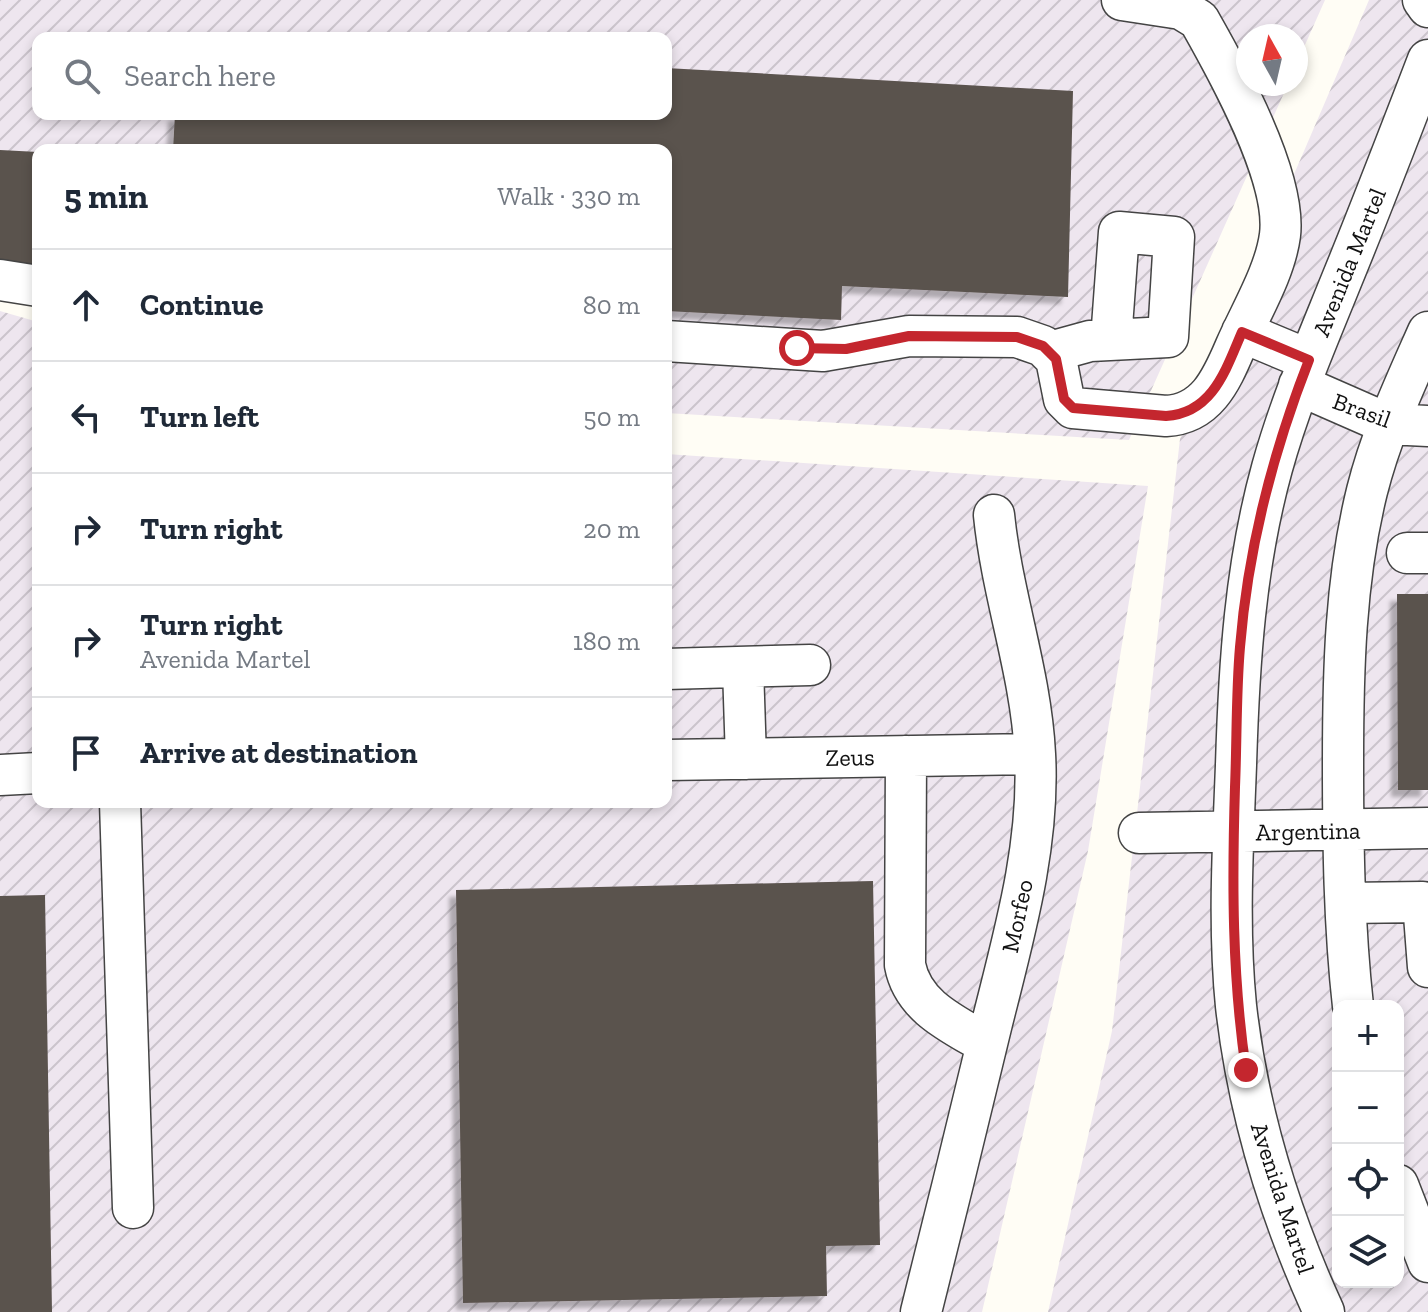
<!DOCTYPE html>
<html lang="en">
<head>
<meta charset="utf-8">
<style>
  body { margin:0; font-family:"Zilla Slab",serif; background:#f6f6f7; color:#1f2937 }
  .controls { position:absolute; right:24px; bottom:24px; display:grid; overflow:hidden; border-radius:16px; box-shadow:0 4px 12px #0003 }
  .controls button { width:72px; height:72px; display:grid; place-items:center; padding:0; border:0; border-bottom:2px solid #e0e1e3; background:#fff; color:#1f2937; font:40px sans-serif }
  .compass { position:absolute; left:1236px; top:24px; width:72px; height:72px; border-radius:50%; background:#fff; box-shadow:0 4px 12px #0003; rotate:352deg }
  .stop { position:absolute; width:24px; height:24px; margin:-18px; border:6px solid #c4262e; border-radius:50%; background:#fff }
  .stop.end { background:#c4262e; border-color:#fff; box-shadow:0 2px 8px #0008 }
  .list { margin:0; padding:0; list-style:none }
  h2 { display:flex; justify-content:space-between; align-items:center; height:104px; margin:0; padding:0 32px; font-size:34px }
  h2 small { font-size:26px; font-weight:400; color:#747a83 }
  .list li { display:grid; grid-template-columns:52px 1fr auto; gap:24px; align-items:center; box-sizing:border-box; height:112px; padding:0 32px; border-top:2px solid #e0e1e3 }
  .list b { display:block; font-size:30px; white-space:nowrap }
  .list p { margin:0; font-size:26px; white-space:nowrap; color:#747a83 }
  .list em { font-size:26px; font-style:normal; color:#747a83 }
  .icon { flex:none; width:44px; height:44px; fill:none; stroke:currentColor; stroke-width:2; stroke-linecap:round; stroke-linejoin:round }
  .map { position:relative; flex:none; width:1428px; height:1312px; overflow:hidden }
  .search { position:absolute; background:#fff; box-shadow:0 4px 12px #0003; left:32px; top:32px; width:640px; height:88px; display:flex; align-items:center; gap:20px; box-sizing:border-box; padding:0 28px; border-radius:16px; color:#747a83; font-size:30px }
  .panel { position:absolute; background:#fff; box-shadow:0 4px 12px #0003; left:32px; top:144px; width:640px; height:664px; border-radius:16px }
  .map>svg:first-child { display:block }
</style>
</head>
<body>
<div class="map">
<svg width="1428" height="1312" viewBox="0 0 1428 1312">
  <defs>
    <pattern id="industrial-furrows" width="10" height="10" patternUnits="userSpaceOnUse" patternTransform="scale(2)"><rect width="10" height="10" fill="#eee6ef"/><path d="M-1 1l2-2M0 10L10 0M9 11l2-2" fill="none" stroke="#cbc4cc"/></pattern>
    <filter id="shadow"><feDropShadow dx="-7" dy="7" stdDeviation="2" flood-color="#0004"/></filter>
  </defs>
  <rect width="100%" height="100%" fill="#fffdf5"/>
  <path fill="url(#industrial-furrows)" fill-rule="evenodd" d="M0 0H1325L1296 65V36H1248V84H1288L1129 440 666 413V150H38V282L0 272ZM38 38H666V114H38Z
    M1369 0H1428V1312H1048L1112 1031 1180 439ZM1338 1006H1398V1282H1338Z
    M0 311 38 322V802H666V454L1148 486 1088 851 982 1312H0Z"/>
  <path fill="#5a524d" filter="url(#shadow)" d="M666 68 1073 91 1068 297 842 286 841 320 666 311V150H173L175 114H666Z
    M0 150 38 152V278L0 276Z
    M1397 594H1428V790H1398Z
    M873 881 880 1245 826 1246 827 1296 463 1303 456 890Z
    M45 895 52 1312H0V896Z"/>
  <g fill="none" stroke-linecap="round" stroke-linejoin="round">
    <defs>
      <path id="minor" d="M1423 0 1428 7
        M0 280 38 286
        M1242 332 1309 360
        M666 341 823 351 909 336 1017 337 1043 346 1056 359 1064 399 1073 408 1166 416C1206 414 1221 381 1235 348 1250 313 1275 273 1280 235 1287 177 1228 71 1199 20L1181 9 1122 0
        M1050 352 1090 341 1168 337 1174 237 1119 232 1111 340
        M1299 385 1388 424 1428 426
        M1407 553H1428
        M743 668 746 759
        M666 669 810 665
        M906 756 905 965C913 1007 953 1024 987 1044
        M666 760 1035 754
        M0 775 38 773
        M120 802 133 1208
        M1139 833 1428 828
        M1346 903 1423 902 1428 967
        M1353 1006C1344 925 1343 844 1343 763 1343 671 1345 580 1367 491 1381 435 1405 384 1428 332
        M1398 1185 1428 1262
        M921 1312C945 1216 969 1119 992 1023 1014 935 1040 845 1035 754 1031 673 1002 595 994 515
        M1324 1312C1280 1216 1248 1112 1236 1006 1228 926 1233 845 1236 765 1239 664 1245 566 1272 468 1290 403 1317 341 1342 279 1372 206 1400 133 1428 60"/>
    </defs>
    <use href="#minor" stroke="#444" stroke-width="43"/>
    <use href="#minor" stroke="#fff" stroke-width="40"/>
  </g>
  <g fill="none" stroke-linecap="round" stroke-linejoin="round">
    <path stroke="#c4262e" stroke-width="10" d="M797 348 846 349 909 336 1017 337 1043 346 1056 359 1064 399 1073 408 1166 416C1213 413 1226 369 1242 332L1309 360C1273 452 1248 548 1240 647 1236 693 1237 740 1235 787 1232 882 1232 975 1246 1070"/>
  </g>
  <g text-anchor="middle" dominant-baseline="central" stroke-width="8" stroke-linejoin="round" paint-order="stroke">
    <g font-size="24" fill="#111" stroke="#fff">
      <text transform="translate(1349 262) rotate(-68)">Avenida Martel</text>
      <text transform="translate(1362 410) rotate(20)">Brasil</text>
      <text transform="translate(850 757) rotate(-1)">Zeus</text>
      <text transform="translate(1308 831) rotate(-1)">Argentina</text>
      <text transform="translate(1017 916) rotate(-78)">Morfeo</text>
      <text transform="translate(1283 1198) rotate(72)">Avenida Martel</text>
    </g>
  </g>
</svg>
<div class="controls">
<button>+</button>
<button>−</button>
<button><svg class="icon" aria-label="locate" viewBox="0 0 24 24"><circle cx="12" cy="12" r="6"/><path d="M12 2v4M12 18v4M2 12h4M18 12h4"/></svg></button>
<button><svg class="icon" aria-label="layers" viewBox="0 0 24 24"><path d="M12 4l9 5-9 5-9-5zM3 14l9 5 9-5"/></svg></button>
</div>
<svg class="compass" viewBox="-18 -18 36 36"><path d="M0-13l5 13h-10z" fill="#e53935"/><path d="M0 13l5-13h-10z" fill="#747a83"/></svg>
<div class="stop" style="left:797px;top:348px"></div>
<div class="stop end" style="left:1246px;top:1070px"></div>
<div class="search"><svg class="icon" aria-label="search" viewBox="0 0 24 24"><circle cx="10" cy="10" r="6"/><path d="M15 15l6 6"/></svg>Search here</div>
<section class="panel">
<h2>5 min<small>Walk · 330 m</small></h2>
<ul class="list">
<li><svg class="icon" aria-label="ahead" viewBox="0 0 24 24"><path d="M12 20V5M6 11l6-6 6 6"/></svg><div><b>Continue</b></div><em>80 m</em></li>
<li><svg class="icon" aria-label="left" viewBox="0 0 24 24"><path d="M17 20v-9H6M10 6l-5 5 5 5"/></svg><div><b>Turn left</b></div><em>50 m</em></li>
<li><svg class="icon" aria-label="right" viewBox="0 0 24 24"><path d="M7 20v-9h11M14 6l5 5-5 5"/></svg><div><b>Turn right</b></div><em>20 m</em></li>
<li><svg class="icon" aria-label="right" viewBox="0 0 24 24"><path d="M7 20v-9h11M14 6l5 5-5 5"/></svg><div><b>Turn right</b><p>Avenida Martel</p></div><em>180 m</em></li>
<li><svg class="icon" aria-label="arrive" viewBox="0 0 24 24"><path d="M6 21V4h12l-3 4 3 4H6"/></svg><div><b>Arrive at destination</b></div></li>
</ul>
</section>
</div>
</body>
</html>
